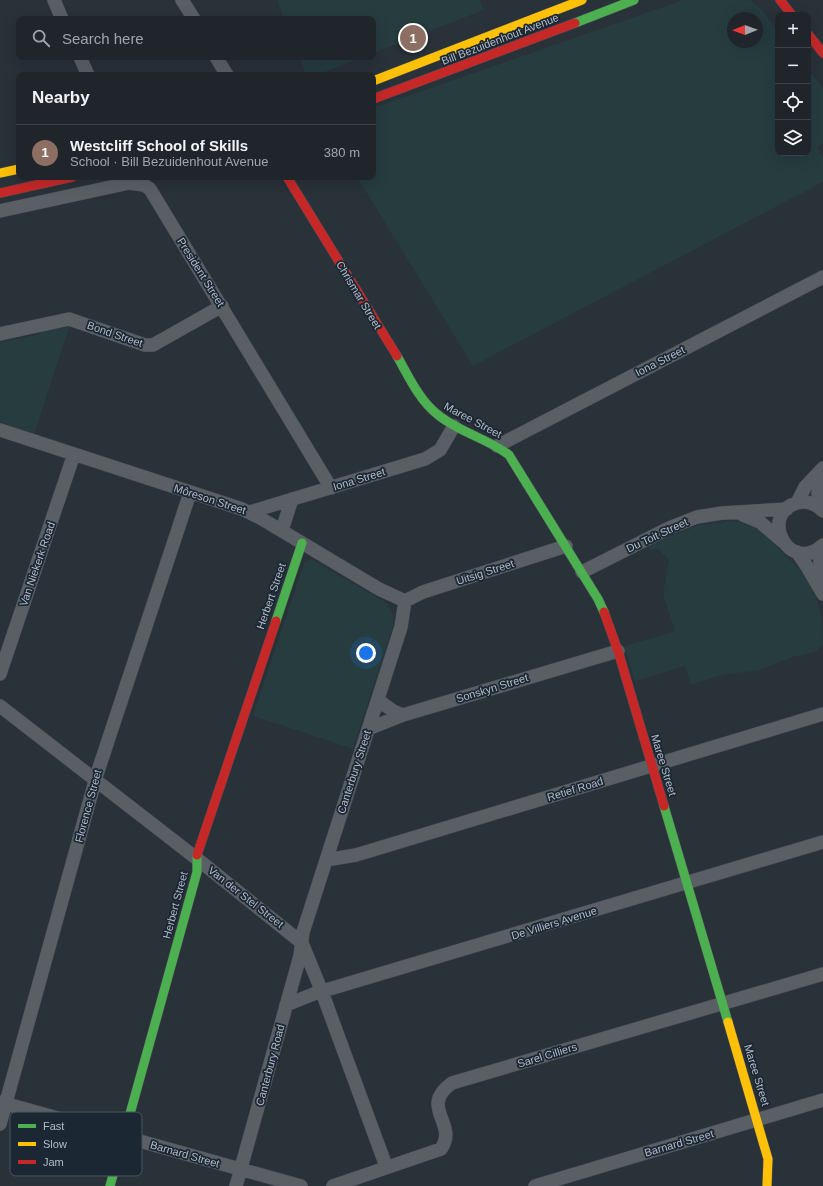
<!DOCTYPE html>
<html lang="en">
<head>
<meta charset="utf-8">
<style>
  body { margin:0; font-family:Helvetica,sans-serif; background:#272d33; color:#f1f3f6 }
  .controls { position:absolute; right:12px; top:12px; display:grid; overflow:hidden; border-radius:8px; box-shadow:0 4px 16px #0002 }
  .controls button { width:36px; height:36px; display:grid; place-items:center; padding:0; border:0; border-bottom:1px solid #3c4247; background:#1f252b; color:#f1f3f6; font:20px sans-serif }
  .compass { position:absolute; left:727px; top:12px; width:36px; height:36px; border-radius:50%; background:#1f252b; box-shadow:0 4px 16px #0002; rotate:269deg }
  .you { position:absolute; left:366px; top:653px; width:14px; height:14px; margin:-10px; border:3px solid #fff; border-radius:50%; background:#1a73e8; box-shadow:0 0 0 6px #1a73e833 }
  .badge { display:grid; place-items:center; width:26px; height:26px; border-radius:50%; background:#838c97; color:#fff; font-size:13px; font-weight:700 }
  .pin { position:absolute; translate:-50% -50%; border:2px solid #fff; box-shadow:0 1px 4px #0006 }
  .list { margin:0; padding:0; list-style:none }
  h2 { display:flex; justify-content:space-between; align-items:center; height:52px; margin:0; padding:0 16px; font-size:17px }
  h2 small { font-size:13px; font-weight:400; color:#a1a5a9 }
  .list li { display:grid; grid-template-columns:26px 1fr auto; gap:12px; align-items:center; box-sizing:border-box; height:56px; padding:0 16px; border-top:1px solid #3c4247 }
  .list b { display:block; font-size:15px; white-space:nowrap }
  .list p { margin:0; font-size:13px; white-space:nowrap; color:#a1a5a9 }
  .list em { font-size:13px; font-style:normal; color:#a1a5a9 }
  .icon { flex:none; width:22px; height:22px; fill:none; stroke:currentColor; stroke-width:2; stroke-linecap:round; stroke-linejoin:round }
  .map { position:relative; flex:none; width:823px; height:1186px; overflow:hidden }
  .search { position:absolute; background:#1f252b; box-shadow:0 4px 16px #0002; left:16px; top:16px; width:360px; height:44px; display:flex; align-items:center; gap:10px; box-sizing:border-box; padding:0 14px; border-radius:8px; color:#a1a5a9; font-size:15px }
  .panel { position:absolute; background:#1f252b; box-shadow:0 4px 16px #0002; left:16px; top:72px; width:360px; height:108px; border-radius:8px }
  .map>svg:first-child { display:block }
</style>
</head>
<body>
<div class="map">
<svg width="823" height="1186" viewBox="0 0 823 1186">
  <rect width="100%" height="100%" fill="#293139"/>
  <path fill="#263c3f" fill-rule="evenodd" d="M277 0H480L484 10 373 53V19H284Z
    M683 0H750L760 8 778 31V153H808V69L823 88V143L817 148 823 157V182L473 366 357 177H373V108ZM733 18H757V42H733Z
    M299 57H363L317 75H306Z
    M70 325 34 434 0 422V342L40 334V331Z
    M731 521 746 523 757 527 808 578C819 598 823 622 823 644L815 652 793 657 759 670 722 675 691 685 685 666 635 681 624 646 675 631 663 594 669 560 658 549 650 550 648 544 699 525Z
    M311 559 387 603 393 614V626L353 749 253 716 304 563Z"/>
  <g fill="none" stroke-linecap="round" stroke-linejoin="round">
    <defs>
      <path id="street" d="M54 0 62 19
        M182 0 194 19
        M80 57 88 75
        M216 57 227 75
        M0 211 129 183 144 185 150 189 331 488
        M0 334 69 319 145 345H153L222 306
        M0 430 242 509 262 519 379 589 405 601
        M497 446 823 277
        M797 503 805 487 823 468
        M820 508 818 493 823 479
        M823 511C816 504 807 500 797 503 758 514 789 576 823 545
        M250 512 425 459 440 450 454 426
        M743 515 760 522 782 541
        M282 530 292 499
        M820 547V563L823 584
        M797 552 806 565 823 594
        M582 572 669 528 697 517 722 513 787 509
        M405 601 423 592 566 546
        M0 674 74 454
        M378 700 393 711 403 715
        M0 706 196 858 302 943 322 992 386 1166
        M368 729 403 715 618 651
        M326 860 356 855 823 714
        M286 1005 316 993 823 842
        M0 1102 301 1186
        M0 1124 97 774 190 493
        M236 1186 300 956 303 932 401 627 405 601
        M333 1186 441 1149C459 1124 418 1107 452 1083L823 974
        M535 1186 823 1100"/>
      <path id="fast" d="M575 23 634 0
        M397 356C408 375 419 400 437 414 458 432 487 438 509 455L598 599 604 612
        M276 621 302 543
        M664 806 728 1022
        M110 1186 197 872V855"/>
      <path id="slow" d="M373 81 582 0
        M0 173 19 169
        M728 1022 768 1159 767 1186"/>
      <path id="jam" d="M780 0 792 15
        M808 34 823 53
        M373 99 575 23
        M287 177 397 356
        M0 193 72 177
        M604 612 618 651 664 806
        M197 855 276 621"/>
    </defs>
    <use href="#street" stroke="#484d53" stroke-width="14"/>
    <use href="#fast" stroke="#484d53" stroke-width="10"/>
    <use href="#slow" stroke="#484d53" stroke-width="10"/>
    <use href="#jam" stroke="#484d53" stroke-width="10"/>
    <use href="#street" stroke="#5a5f66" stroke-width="13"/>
    <use href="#fast" stroke="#4caf50" stroke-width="9"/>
    <use href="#slow" stroke="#ffc107" stroke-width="9"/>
    <use href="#jam" stroke="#c62828" stroke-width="9"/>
  </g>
  <g text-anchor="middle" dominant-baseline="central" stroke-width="3.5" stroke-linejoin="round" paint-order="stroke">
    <g font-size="11" fill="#b3bdca" stroke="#1c2734">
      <text transform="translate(500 39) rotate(-21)">Bill Bezuidenhout Avenue</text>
      <text transform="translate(201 272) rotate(58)">President Street</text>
      <text transform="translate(359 295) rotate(59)">Chrismar Street</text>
      <text transform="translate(115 334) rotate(19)">Bond Street</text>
      <text transform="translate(660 361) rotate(-27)">Iona Street</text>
      <text transform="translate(473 420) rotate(28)">Maree Street</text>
      <text transform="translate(359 479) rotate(-17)">Iona Street</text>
      <text transform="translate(210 499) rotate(18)">Môreson Street</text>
      <text transform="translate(657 535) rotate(-25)">Du Toit Street</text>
      <text transform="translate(37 564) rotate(-71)">Van Niekerk Road</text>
      <text transform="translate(485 572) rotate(-18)">Uitsig Street</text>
      <text transform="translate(271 596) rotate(-71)">Herbert Street</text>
      <text transform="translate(492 688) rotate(-17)">Sonskyn Street</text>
      <text transform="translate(664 765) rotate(73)">Maree Street</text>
      <text transform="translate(354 772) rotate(-72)">Canterbury Street</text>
      <text transform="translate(575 789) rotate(-17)">Retief Road</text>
      <text transform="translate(88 806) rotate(-75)">Florence Street</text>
      <text transform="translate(246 897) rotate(38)">Van der Stel Street</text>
      <text transform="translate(175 905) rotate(-75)">Herbert Street</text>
      <text transform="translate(554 923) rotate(-17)">De Villiers Avenue</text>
      <text transform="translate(547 1055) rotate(-17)">Sarel Cilliers</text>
      <text transform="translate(270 1065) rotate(-75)">Canterbury Road</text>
      <text transform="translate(757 1075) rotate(73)">Maree Street</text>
      <text transform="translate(679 1143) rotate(-16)">Barnard Street</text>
      <text transform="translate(185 1154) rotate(16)">Barnard Street</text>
    </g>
  </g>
  <rect x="10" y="1112" width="132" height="64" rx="6" fill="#1c2734" stroke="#495461" stroke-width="1"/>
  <rect x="18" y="1124" width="18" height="4" fill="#4caf50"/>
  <rect x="18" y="1142" width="18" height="4" fill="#ffc107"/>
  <rect x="18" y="1160" width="18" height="4" fill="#c62828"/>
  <g font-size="11" fill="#b3bdca">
    <text x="43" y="1130">Fast</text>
    <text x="43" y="1148">Slow</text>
    <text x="43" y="1166">Jam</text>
  </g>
</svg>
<div class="controls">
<button>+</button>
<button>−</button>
<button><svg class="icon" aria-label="locate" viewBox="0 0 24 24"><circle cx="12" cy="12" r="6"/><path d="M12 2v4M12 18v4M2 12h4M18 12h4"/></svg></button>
<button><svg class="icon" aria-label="layers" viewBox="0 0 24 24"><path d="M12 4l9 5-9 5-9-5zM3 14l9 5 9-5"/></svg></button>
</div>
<svg class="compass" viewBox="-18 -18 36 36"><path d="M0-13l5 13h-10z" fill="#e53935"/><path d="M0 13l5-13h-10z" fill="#a1a5a9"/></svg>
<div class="you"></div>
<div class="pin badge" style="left:413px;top:38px;background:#8d6e63">1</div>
<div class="search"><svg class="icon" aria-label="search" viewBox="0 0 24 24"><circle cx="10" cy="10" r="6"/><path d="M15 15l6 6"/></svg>Search here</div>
<section class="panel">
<h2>Nearby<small></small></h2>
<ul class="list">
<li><span class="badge" style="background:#8d6e63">1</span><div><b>Westcliff School of Skills</b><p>School · Bill Bezuidenhout Avenue</p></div><em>380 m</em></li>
</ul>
</section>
</div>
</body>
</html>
